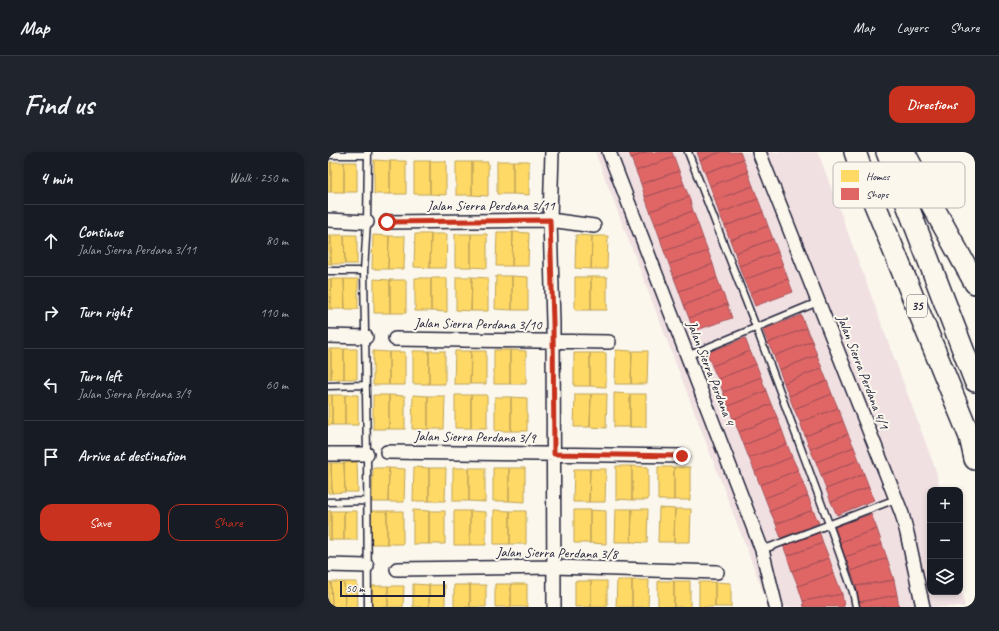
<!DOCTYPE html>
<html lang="en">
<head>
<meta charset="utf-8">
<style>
  body { margin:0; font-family:Caveat,sans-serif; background:#20242c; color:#f1f3f6 }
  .controls { position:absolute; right:12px; bottom:12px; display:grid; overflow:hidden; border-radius:8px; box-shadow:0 2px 6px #0003 }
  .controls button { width:36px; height:36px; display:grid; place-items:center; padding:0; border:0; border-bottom:1px solid #363941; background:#171b24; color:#f1f3f6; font:20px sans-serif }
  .scale { position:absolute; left:12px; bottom:10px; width:105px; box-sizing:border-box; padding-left:4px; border:2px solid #22223b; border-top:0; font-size:11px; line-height:14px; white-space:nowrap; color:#22223b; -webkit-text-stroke:3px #fbf7ec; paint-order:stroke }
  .stop { position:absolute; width:12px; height:12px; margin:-9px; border:3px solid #c8321e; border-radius:50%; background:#fff }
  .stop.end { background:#c8321e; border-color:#fff; box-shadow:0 1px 4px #0008 }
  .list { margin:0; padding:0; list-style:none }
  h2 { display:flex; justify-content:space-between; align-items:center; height:52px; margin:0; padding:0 16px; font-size:17px }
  h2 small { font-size:13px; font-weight:400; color:#9ea1a6 }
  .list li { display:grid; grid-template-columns:26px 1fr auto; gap:12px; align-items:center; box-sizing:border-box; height:72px; padding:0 16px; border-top:1px solid #363941 }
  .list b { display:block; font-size:15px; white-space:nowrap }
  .list p { margin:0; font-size:13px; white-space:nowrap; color:#9ea1a6 }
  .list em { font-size:13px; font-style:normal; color:#9ea1a6 }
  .actions { display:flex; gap:8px; padding:12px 16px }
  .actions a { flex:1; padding:9px 0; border:1px solid #c8321e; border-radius:12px; text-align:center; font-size:14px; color:#c8321e }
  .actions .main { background:#c8321e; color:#fff }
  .icon { flex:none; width:22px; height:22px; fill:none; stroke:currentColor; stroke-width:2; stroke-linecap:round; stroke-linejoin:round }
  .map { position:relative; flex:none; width:647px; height:455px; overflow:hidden; border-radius:12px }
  header { display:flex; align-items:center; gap:24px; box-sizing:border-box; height:56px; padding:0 20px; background:#171b24; border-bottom:1px solid #363941 }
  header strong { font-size:19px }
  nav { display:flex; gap:22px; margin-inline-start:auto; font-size:14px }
  .intro { display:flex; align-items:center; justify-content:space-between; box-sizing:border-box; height:96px; padding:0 24px }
  h1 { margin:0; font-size:28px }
  .button { padding:10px 18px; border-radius:12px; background:#c8321e; color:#fff; font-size:14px; font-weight:700 }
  main { display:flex; gap:24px; padding:0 24px }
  aside { flex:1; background:#171b24; border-radius:12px; box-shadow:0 2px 6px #0003 }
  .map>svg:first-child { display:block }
</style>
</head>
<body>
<header>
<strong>Map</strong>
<nav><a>Map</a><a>Layers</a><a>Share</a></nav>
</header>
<div class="intro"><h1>Find us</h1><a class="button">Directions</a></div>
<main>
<aside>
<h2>4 min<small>Walk · 250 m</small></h2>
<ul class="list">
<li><svg class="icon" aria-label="ahead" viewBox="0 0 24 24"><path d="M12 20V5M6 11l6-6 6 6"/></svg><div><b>Continue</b><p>Jalan Sierra Perdana 3/11</p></div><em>80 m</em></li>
<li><svg class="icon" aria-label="right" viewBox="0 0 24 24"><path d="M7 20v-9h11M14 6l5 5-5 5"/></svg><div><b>Turn right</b></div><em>110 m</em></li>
<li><svg class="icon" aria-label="left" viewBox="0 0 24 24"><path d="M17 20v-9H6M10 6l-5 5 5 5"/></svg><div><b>Turn left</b><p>Jalan Sierra Perdana 3/9</p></div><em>60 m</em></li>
<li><svg class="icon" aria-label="arrive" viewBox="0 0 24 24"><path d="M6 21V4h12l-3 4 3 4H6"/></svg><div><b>Arrive at destination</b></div></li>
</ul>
<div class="actions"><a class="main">Save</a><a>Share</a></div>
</aside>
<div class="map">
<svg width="647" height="455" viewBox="0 0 647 455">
  <rect width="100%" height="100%" fill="#fbf7ec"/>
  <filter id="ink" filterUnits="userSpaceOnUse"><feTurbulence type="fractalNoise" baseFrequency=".025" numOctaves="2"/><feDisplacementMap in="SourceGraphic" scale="8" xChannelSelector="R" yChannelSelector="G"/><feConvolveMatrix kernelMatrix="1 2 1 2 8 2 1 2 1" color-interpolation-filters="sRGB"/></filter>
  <g filter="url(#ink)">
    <path fill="#f0e0e2" d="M267 0H490L608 319 612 338H602V440H632V432L637 455H441Z"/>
    <path fill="#ffd966" stroke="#bda259" d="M46 8 62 9V42H46Z
      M62 9H78V42H62Z
      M86 9H102V42H86Z
      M102 9H118V43L102 42Z
      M169 9H185V42H169Z
      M185 9H201V43L185 42Z
      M0 10H3V40H0Z
      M3 10H16V40H3Z
      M16 10H29V40H16Z
      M128 10H144V43H128Z
      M144 10H160V44L144 43Z
      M169 80H185L184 114H168Z
      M185 80 201 81 200 114H184Z
      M87 82H103L102 116 86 115Z
      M103 82H119L118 116H102Z
      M127 82H143V115H127Z
      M143 82H159V116L143 115Z
      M0 83H3V112H0Z
      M3 83H16L17 112H3Z
      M16 83H29V112H17Z
      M45 83 61 84 60 117H44Z
      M248 83 264 84 263 117 247 116Z
      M61 84H77L76 117H60Z
      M264 84H280L279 117H263Z
      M168 124H184V158L167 157Z
      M184 124 200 125V158H184Z
      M128 125H144L143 159 128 158Z
      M144 125 160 126V159H143Z
      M247 125H263V158H247Z
      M263 125H279V158H263Z
      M87 126H103V159H87Z
      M103 126H119V160L103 159Z
      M0 127H3V157H0Z
      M3 127H16L17 157H3Z
      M16 127H30V157H17Z
      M46 127 62 128V161H46Z
      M62 128H78V161H62Z
      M0 197H3V227H0Z
      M3 197H16V227H3Z
      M16 197H29V227H16Z
      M166 198H182V232H166Z
      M182 198 198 199V232H182Z
      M288 198 304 199 303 232H287Z
      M45 199 61 200V233H45Z
      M85 199H101V232H85Z
      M101 199H117V232H101Z
      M127 199H143L142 232H126Z
      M143 199H158V232H142Z
      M304 199H320L319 232H303Z
      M61 200H77V233H61Z
      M246 201H262V234H246Z
      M262 201H278V235L262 234Z
      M286 241 302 242V275H286Z
      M247 242H263L262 275H246Z
      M263 242H279L278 276 262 275Z
      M302 242H318V275H302Z
      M0 243H4V273H0Z
      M4 243H17V273H4Z
      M17 243H30V273H17Z
      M45 243H61V277H45Z
      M61 243 77 244V277H61Z
      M85 243 100 244V277H84Z
      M127 243H143V276H127Z
      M143 243H159V276H143Z
      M100 244H117L116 277H100Z
      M167 245H183V279H167Z
      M183 245 199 246V279H183Z
      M29 310 30 340H17L16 311Z
      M0 311H3L4 341H0Z
      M3 311H16L17 340 4 341Z
      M288 314H304V348L288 347Z
      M304 314 320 315V348H304Z
      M86 315 101 316V349H85Z
      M330 315H346V348H330Z
      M346 315H362V348H346Z
      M45 316H61L60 350H44Z
      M61 316 77 317 76 350H60Z
      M101 316H118L117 349H101Z
      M125 316H141V349H125Z
      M141 316H157V350L141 349Z
      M165 316H181V349H165Z
      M181 316H197V350L181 349Z
      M246 317H262L261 350H245Z
      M262 317H278L277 350H261Z
      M331 356 347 357 346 390H330Z
      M288 357H304L303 390H287Z
      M304 357H320L319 391 303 390Z
      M347 357H363L362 390H346Z
      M85 358 101 359V392H85Z
      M166 358 182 359V392H166Z
      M246 358H262V391H246Z
      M262 358 278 359V392L262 391Z
      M0 359H3V388H0Z
      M3 359H16V388H3Z
      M16 359H29V388H16Z
      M43 359H59V392H43Z
      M59 359H75V392H59Z
      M101 359H117V392H101Z
      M126 359H142V393H126Z
      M142 359 158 360V393H142Z
      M182 359H198V392H182Z
      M289 428H304V455H288Z
      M304 428H321L320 455H304Z
      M247 429H263V455H247Z
      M263 429H279V455H263Z
      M330 429H346V455H330Z
      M346 429H362V455H346Z
      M0 430H3L4 455H0Z
      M3 430H16L17 455H4Z
      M16 430H29L30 455H17Z
      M371 430H387V455H371Z
      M387 430 403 431V455H387Z
      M85 432 101 433V455H85Z
      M167 432H183V455H167Z
      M183 432H199V455H183Z
      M101 433H117V455H101Z
      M126 433H142V455H126Z
      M142 433H158V455H142Z
      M44 434H60V455H43Z
      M60 434H76L75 455H60Z"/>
    <path fill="#e06666" stroke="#a75259" d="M301 0H319L303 6Z
      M319 0H344L346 5 308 19 303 6Z
      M369 0H393L372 8Z
      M393 0H412L415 7 377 21 372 8Z
      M346 5 351 19 313 32 308 19Z
      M415 7 420 20 382 34 377 21Z
      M351 19 356 32 317 45 313 32Z
      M420 20 425 34 387 48 382 34Z
      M356 32 361 45 322 59 317 45Z
      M425 34 430 47 391 61 387 48Z
      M361 45 365 59 327 72 322 59Z
      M430 47 435 60 397 74 391 61Z
      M365 59 370 72 332 86 327 72Z
      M435 60 440 74 402 88 397 74Z
      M370 72 375 86 336 99 332 86Z
      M440 74 445 87 407 101 402 88Z
      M375 86 380 99 341 112 336 99Z
      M445 87 450 100 411 114 407 101Z
      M380 99 385 112 346 126 341 112Z
      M450 100 455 113 416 128 411 114Z
      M385 112 389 126 351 139 346 126Z
      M455 113 460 127 422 141 416 128Z
      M389 126 394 139 356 153 351 139Z
      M460 127 465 140 427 154 422 141Z
      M394 139 399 152 361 166 356 153Z
      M399 152 404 166 366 179 361 166Z
      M473 163 478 176 440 191 435 178Z
      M478 176 484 189 446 204 440 191Z
      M417 186 422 199 384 214 379 201Z
      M484 189 489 203 451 218 446 204Z
      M422 199 428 212 390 227 384 214Z
      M489 203 494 216 456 231 451 218Z
      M428 212 433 225 395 240 390 227Z
      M494 216 499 229 461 244 456 231Z
      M433 225 438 239 400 254 395 240Z
      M499 229 504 242 466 257 461 244Z
      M438 239 443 252 405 267 400 254Z
      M504 242 510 256 472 270 466 257Z
      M443 252 449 265 411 280 405 267Z
      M510 256 515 269 477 284 472 270Z
      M449 265 454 278 416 293 411 280Z
      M515 269 520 282 482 297 477 284Z
      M454 278 459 292 421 306 416 293Z
      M520 282 526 295 488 310 482 297Z
      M459 292 464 305 427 320 421 306Z
      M526 295 531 308 493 323 488 310Z
      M464 305 470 318 432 333 427 320Z
      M531 308 536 322 498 337 493 323Z
      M470 318 475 331 437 346 432 333Z
      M536 322 541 335 503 350 498 337Z
      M475 331 480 344 442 359 437 346Z
      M541 335 546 348 509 363 503 350Z
      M480 344 485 358 448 372 442 359Z
      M485 358 491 371 453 386 448 372Z
      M543 362 549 377 512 390 507 375Z
      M549 377 554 392 517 405 512 390Z
      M491 379 495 391 459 404 455 393Z
      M495 391 501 406 464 419 459 404Z
      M554 392 559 406 523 419 517 405Z
      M501 406 506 421 470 434 464 419Z
      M559 406 566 428 528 434 523 419Z
      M506 421 514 442 475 449 470 434Z
      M566 428 569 443 531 450 528 434Z
      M514 442 516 455H476L475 449Z
      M569 443 571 455H532L531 450Z"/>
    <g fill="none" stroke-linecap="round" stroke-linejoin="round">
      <defs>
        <path id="service" d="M40 0 39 70 36 119 39 302 40 455
          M360 0 428 175 501 372 525 440 528 455
          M0 3H40
          M0 119H36
          M359 204 490 150
          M0 234 38 233
          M0 350 39 349
          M434 398 568 347"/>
        <path id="minor" d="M224 0 222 68 225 171 226 455
          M281 0 434 398 448 455
          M431 0 574 362 579 381 595 455
          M0 68 39 70
          M59 70 222 68 266 74
          M0 184 38 185
          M67 187 281 190
          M59 300 354 304
          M0 302H39
          M0 413 39 414
          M69 417 226 415 389 420"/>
        <path id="trunk" d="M527 0 535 23 642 285 647 307
          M559 0 647 229
          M576 0 603 51 647 131"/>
      </defs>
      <use href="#service" stroke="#22223b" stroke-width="9"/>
      <use href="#minor" stroke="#22223b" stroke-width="16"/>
      <use href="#trunk" stroke="#22223b" stroke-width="24"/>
      <use href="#service" stroke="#fbf7ec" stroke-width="6"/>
      <use href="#minor" stroke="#fbf7ec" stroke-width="13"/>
      <use href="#trunk" stroke="#fbf7ec" stroke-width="21"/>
    </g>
  </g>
  <g fill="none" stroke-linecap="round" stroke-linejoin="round" filter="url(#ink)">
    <path stroke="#c8321e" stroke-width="5" d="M59 70 222 68 225 171 226 302 354 304"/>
  </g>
  <g text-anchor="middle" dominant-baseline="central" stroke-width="4" stroke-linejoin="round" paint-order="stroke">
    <rect fill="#fbf7ec" stroke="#636270" stroke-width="1" x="579" y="143" width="20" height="22" rx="3"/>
    <g font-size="13" font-weight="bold" fill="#22223b">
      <text x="589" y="154">35</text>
    </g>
    <g font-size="14" fill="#22223b" stroke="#fbf7ec">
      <text x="163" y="53">Jalan Sierra Perdana 3/11</text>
      <text transform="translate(150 172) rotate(1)">Jalan Sierra Perdana 3/10</text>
      <text transform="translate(535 220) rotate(69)">Jalan Sierra Perdana 4/1</text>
      <text transform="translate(383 221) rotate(69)">Jalan Sierra Perdana 4</text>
      <text transform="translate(147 285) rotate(1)">Jalan Sierra Perdana 3/9</text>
      <text transform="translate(229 401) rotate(1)">Jalan Sierra Perdana 3/8</text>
    </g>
  </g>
  <rect x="505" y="10" width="132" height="46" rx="6" fill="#fbf7ec" stroke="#bab7b7" stroke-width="1"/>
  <rect x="513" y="18" width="18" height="12" fill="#ffd966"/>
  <rect x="513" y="36" width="18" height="12" fill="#e06666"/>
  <g font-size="11" fill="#22223b">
    <text x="538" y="28">Homes</text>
    <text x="538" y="46">Shops</text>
  </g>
</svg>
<div class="controls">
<button>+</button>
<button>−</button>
<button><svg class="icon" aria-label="layers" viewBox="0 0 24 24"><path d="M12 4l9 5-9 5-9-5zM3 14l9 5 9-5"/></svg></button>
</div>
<div class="scale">50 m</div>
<div class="stop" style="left:59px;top:70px"></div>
<div class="stop end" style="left:354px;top:304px"></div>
</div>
</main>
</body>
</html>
